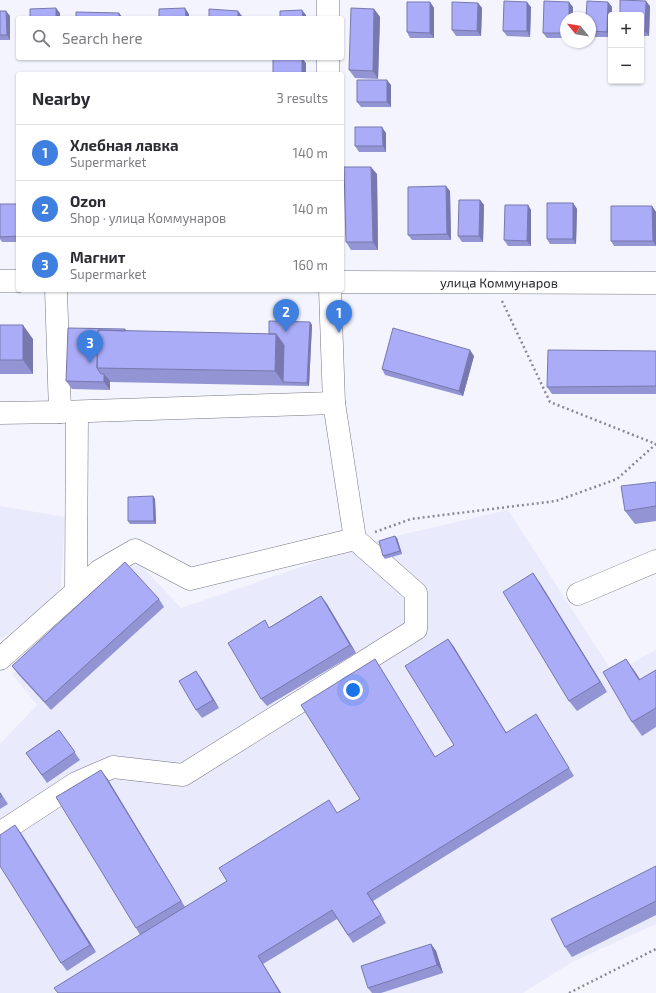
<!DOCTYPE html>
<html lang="en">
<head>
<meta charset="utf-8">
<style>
  body { margin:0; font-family:"Exo 2",sans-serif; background:#f2f2f3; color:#2b2b33 }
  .controls { position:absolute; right:12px; top:12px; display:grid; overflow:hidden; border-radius:4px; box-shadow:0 1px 3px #0004 }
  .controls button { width:36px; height:36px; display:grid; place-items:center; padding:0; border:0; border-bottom:1px solid #e1e1e2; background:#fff; color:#2b2b33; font:20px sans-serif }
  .compass { position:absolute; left:560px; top:12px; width:36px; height:36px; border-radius:50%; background:#fff; box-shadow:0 1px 3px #0004; rotate:300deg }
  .you { position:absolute; left:353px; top:690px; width:14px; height:14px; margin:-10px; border:3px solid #fff; border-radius:50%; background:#1a73e8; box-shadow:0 0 0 6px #1a73e833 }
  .badge { display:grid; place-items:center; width:26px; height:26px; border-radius:50%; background:#0f766e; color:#fff; font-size:13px; font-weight:700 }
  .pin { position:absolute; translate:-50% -33px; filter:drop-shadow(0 1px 2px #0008) }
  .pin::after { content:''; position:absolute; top:21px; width:14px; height:12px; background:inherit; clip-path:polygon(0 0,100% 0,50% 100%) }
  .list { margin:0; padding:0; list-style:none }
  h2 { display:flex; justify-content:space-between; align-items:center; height:52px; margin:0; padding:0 16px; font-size:17px }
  h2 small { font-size:13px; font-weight:400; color:#7c7c81 }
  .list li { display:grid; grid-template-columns:26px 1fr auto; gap:12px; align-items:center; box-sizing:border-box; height:56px; padding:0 16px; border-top:1px solid #e1e1e2 }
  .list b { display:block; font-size:15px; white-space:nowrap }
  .list p { margin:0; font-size:13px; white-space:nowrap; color:#7c7c81 }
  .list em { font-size:13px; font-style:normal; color:#7c7c81 }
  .icon { flex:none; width:22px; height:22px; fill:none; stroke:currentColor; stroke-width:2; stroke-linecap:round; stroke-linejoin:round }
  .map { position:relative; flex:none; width:656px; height:993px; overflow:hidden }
  .search { position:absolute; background:#fff; box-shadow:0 1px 3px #0004; left:16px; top:16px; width:328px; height:44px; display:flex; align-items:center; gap:10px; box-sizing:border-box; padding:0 14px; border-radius:4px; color:#7c7c81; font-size:15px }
  .panel { position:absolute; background:#fff; box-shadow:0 1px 3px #0004; left:16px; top:72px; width:328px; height:220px; border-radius:4px }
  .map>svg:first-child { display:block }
</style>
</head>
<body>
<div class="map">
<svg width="656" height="993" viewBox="0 0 656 993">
  <rect width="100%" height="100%" fill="#f3f4fd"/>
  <path fill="#e9eafc" d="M0 506 65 517 60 595 0 640Z
    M508 510 613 673 656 650V924L572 962 523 993H0V744L37 705 12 674 138 562 181 608 383 539Z"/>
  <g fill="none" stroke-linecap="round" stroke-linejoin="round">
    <defs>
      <g id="minor">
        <path d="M328 0V18"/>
        <path d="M328 58V74"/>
        <path d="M0 281H18"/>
        <path id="s1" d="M342 282 656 283"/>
        <path d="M56 290 60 412"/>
        <path d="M0 413 60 412 334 403"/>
        <path d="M76 591 77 412"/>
        <path d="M578 594 656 561"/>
        <path d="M0 659 99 571 135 550 190 579 355 539"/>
        <path d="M0 833 76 783 113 767 183 775 416 629V593L355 539 334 403 330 290"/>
      </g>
    </defs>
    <use href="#minor" stroke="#767784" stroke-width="23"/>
    <path stroke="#8a8b92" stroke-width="2.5" stroke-dasharray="2 3" stroke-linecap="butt" d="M502 301 550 402 656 444
      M375 532 411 519 556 501 617 479 656 444
      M569 993 656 949"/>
    <use href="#minor" stroke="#fff" stroke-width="22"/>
  </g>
  <path fill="#9294d4" d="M430 2 434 8V38H410L407 32Z
    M608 2 612 7 611 37H590V18Z
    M478 3 482 8 481 36H456L452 30Z
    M650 6 649 36H641V15Z
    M531 7 530 37 507 36 503 31Z
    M573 7 566 18V38H547L543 33Z
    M374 9 380 17 378 79 355 78 349 70Z
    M0 11H6L10 16V40H0Z
    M391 85V107H361L357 102Z
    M386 133V152H359L355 146Z
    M377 174 378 250H351L346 242Z
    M450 191 451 240H412L408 235Z
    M480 200 484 205 483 242H462L458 236Z
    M573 203 577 209 576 244H550L547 239Z
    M0 204H18V242H2L0 239Z
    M528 205 531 210V246H508L504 240Z
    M652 206 656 212V246H614L611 241Z
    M310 322 312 325 309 386 110 382V390L72 389 66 381 125 329 126 331 269 334Z
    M0 325 33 339V374H0Z
    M656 351V394H552L547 387Z
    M474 356 463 396 385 375 382 369Z
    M656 482V521L635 524 625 511Z
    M153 496 155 499 156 524H130L128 521Z
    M397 538 402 554 385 559 383 556Z
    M540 583 607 692 577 711 569 701Z
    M321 596 327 604 356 653 267 706 261 699 270 627Z
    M159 599 164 607 51 710 18 674 12 666Z
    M448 639 454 647 506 732 541 722 574 776 373 901 386 923 353 943 337 919 263 964 281 993H58L140 935 136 928 107 778 185 907 227 881 334 808 337 813 360 799 375 659 380 667 435 757 454 745Z
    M626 659 640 680 656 670V727L642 736 632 722Z
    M201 678 219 708 202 718 196 710Z
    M59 730 80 760 47 783 26 753Z
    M0 792 8 804 0 809Z
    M21 833 96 952 67 971 61 963Z
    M656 866V915L572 957 565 947Z
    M431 944 436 951 443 973 381 993H372L368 988Z"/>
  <path fill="#7778ad" d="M646 1 650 6 649 36 645 31Z
    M430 2 434 8V38L430 33Z
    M527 2 531 7 530 37 527 31Z
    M569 2 573 7V18H569Z
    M608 2 612 7 611 37 607 32Z
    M478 3 482 8 481 36 477 31Z
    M56 8 60 13V18H56Z
    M185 8 189 14V18H186Z
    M374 9 380 17 378 79 373 71Z
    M302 10 306 15V18H303Z
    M6 11 10 16V40L7 35Z
    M238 11 242 16V18H238Z
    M119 13 123 18H119Z
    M302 58 306 63V74H302Z
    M387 80 391 85V107L387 102Z
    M382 127 386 133V152L383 146Z
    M371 167 377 174 378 250 373 242Z
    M446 186 450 191 451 240 447 234Z
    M480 200 484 205 483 242 479 236Z
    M573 203 577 209 576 244 573 239Z
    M528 205 531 210V246L527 241Z
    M652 206 656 212V246L653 241Z
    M310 322 312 325 309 386 307 383Z
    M23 325 33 339V374L23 360Z
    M276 334 286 348 283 382 275 371Z
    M470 350 474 356 463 396 459 391Z
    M104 374 110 381V390L104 382Z
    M153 496 155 499 156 524 154 521Z
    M395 536 397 538 402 554 400 551Z
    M533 573 540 583 607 692 600 682Z
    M321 596 327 604 356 653 350 645Z
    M448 639 454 647 511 741 506 733Z
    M375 659 380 667 440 765 435 757Z
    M626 659 636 673 649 694 639 680Z
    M196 671 201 678 219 708 213 700Z
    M101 770 107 778 186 909 181 901Z
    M15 825 21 833 96 952 90 945Z
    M367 893 373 901 386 923 381 915Z
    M431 944 436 951 443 973 437 965Z
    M258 956 263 964 281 993H280Z"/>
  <path fill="#aaacf7" stroke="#7778ad" d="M620 0 646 1 645 31H641V15H620Z
    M504 1 527 2V31H503Z
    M544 1 569 2V18H566V33H543Z
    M587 1 608 2 607 32 590 31V18H586Z
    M407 2H430V33L407 32Z
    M452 2 478 3 477 31 452 30Z
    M56 8V18H30V9Z
    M185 8 186 18H159V9Z
    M351 8 374 9 373 71 349 70Z
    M209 9 238 11V18H209Z
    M302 10 303 18H280V11Z
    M0 11H6L7 35H0Z
    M76 12 119 13V18H76Z
    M273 58H302V74H273Z
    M357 80H387V102H357Z
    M355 127H382L383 146H355Z
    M344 167H371L373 242H346Z
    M446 186 447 234 408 235V187Z
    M459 200H480L479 236H458Z
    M547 203H573V239H547Z
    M0 204H18V236L0 237Z
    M505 205H528L527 241 504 240Z
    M611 206H652L653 241H611Z
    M269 321 310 322 307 383 283 382 284 345 276 334H269Z
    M0 325H23V360H0Z
    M68 328 125 329V331L98 330 97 368 101 374H104V382L66 381Z
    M393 328 470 350 459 391 382 369Z
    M98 330 276 334 275 371 97 368Z
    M548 350 656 351V386L547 387Z
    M656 482V506L625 511 621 486Z
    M153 496 154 521H128V497Z
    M395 536 400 551 383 556 379 541Z
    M125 562 159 599 45 702 12 666Z
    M533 573 600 682 569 701 503 592Z
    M321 596 350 645 261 699 228 643 265 620 269 628Z
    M448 639 506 733 536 714 569 768 367 893 381 915 348 935 332 910 258 956 280 993H58L54 988 227 881 219 868 329 800 337 813 360 799 301 705 375 659 435 757 454 745 405 666Z
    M626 659 639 680 656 670V708L632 722 603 672Z
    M196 671 213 700 196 710 179 681Z
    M59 730 75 752 42 775 26 753Z
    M101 770 181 901 136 928 56 797Z
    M0 793 2 796 0 798Z
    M15 825 90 945 61 963 0 866V835Z
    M656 866V901L565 947 551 919Z
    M431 944 437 965 368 988 361 966Z"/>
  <g text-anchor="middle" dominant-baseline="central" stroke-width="3" stroke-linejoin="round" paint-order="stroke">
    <g font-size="13" fill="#232429" stroke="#fff">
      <text stroke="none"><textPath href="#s1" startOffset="157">улица Коммунаров</textPath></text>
    </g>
  </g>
</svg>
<div class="controls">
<button>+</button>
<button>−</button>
</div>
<svg class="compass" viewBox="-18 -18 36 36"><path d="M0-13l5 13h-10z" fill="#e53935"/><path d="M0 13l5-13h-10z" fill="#7c7c81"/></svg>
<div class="you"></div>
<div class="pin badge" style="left:339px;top:333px;background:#3f7fe0">1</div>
<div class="pin badge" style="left:286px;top:332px;background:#3f7fe0">2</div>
<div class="pin badge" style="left:90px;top:363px;background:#3f7fe0">3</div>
<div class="search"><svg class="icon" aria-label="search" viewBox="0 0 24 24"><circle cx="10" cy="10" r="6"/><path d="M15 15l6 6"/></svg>Search here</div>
<section class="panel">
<h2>Nearby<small>3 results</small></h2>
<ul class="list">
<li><span class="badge" style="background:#3f7fe0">1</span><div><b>Хлебная лавка</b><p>Supermarket</p></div><em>140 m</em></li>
<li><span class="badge" style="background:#3f7fe0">2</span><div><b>Ozon</b><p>Shop · улица Коммунаров</p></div><em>140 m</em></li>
<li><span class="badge" style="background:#3f7fe0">3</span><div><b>Магнит</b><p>Supermarket</p></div><em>160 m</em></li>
</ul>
</section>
</div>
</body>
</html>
